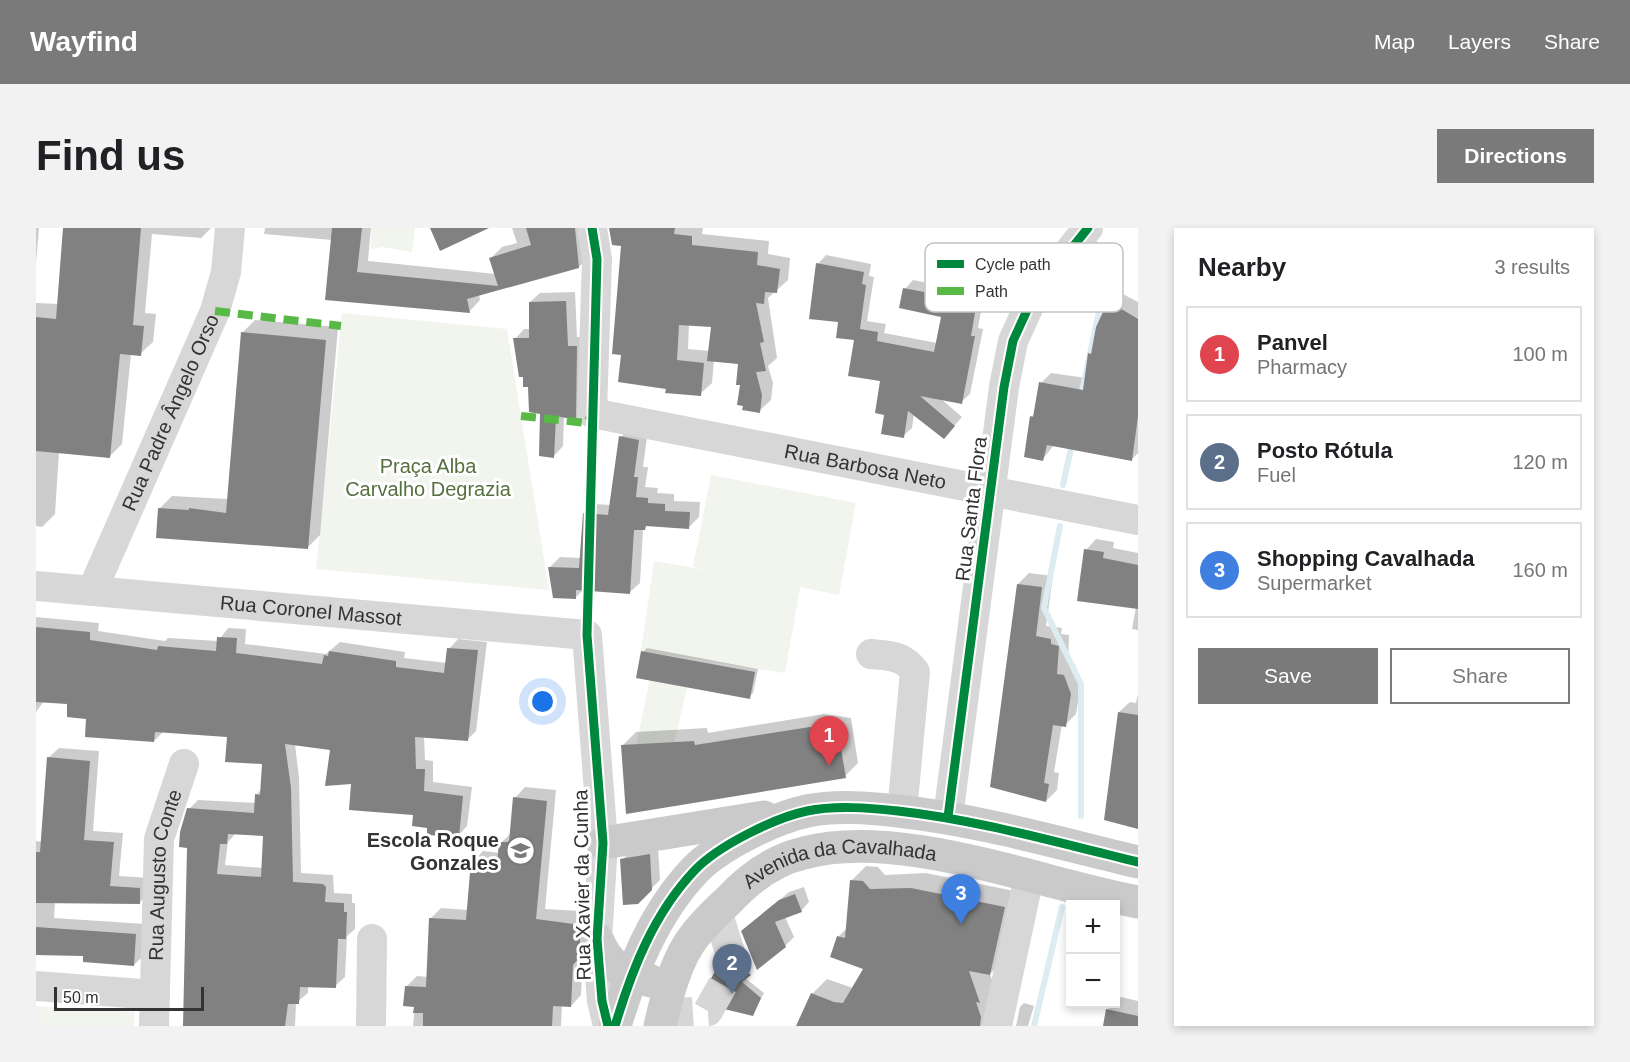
<!DOCTYPE html>
<html lang="en">
<head>
<meta charset="utf-8">
<style>
  body { margin:0; font-family:Helvetica,sans-serif; background:#f2f2f2; color:#202124 }
  .controls { position:absolute; right:18px; bottom:18px; display:grid; overflow:hidden; border-radius:0px; box-shadow:0 3px 9px #0003 }
  .controls button { width:54px; height:54px; display:grid; place-items:center; padding:0; border:0; border-bottom:2px solid #e0e0e0; background:#fff; color:#202124; font:30px sans-serif }
  .scale { position:absolute; left:18px; bottom:15px; width:150px; box-sizing:border-box; padding-left:6px; border:3px solid #333; border-top:0; font-size:16px; line-height:21px; white-space:nowrap; color:#333; -webkit-text-stroke:4px #fff; paint-order:stroke }
  .you { position:absolute; left:507px; top:474px; width:21px; height:21px; margin:-15px; border:4px solid #fff; border-radius:50%; background:#1a73e8; box-shadow:0 0 0 9px #1a73e833 }
  .badge { display:grid; place-items:center; width:39px; height:39px; border-radius:50%; background:#7a7a7a; color:#fff; font-size:20px; font-weight:700 }
  .pin { position:absolute; translate:-50% -50px; filter:drop-shadow(0 2px 3px #0008) }
  .pin::after { content:''; position:absolute; top:32px; width:21px; height:18px; background:inherit; clip-path:polygon(0 0,100% 0,50% 100%) }
  .list { margin:0; padding:0; list-style:none }
  h2 { display:flex; justify-content:space-between; align-items:center; height:78px; margin:0; padding:0 24px; font-size:26px }
  h2 small { font-size:20px; font-weight:400; color:#757577 }
  .list li { display:grid; grid-template-columns:39px 1fr auto; gap:18px; align-items:center; box-sizing:border-box; height:96px; margin:0 12px 12px; padding:0 12px; border:2px solid #e0e0e0; border-radius:0px }
  .list b { display:block; font-size:22px; white-space:nowrap }
  .list p { margin:0; font-size:20px; white-space:nowrap; color:#757577 }
  .list em { font-size:20px; font-style:normal; color:#757577 }
  .actions { display:flex; gap:12px; padding:18px 24px }
  .actions a { flex:1; padding:14px 0; border:2px solid #7a7a7a; border-radius:0px; text-align:center; font-size:21px; color:#7a7a7a }
  .actions .main { background:#7a7a7a; color:#fff }
  .map { position:relative; flex:none; width:1102px; height:798px; overflow:hidden; border-radius:0px }
  header { display:flex; align-items:center; gap:36px; box-sizing:border-box; height:84px; padding:0 30px; background:#7a7a7a; color:#fff }
  header strong { font-size:28px }
  nav { display:flex; gap:33px; margin-inline-start:auto; font-size:21px }
  .intro { display:flex; align-items:center; justify-content:space-between; box-sizing:border-box; height:144px; padding:0 36px }
  h1 { margin:0; font-size:42px }
  .button { padding:15px 27px; border-radius:0px; background:#7a7a7a; color:#fff; font-size:21px; font-weight:700 }
  main { display:flex; gap:36px; padding:0 36px }
  aside { flex:1; background:#fff; border-radius:0px; box-shadow:0 3px 9px #0003 }
  .map>svg:first-child { display:block }
</style>
</head>
<body>
<header>
<strong>Wayfind</strong>
<nav><a>Map</a><a>Layers</a><a>Share</a></nav>
</header>
<div class="intro"><h1>Find us</h1><a class="button">Directions</a></div>
<main>
<div class="map">
<svg width="1102" height="798" viewBox="0 0 1102 798">
  <rect width="100%" height="100%" fill="#fff"/>
  <path fill="#f1f5ed" d="M335 0H379L376 24 346 19 335 21Z
    M306 85 471 101 513 362 280 341Z
    M675 247 820 275 803 367 764 359 749 445 605 423 618 333 683 344 657 339Z
    M614 451 651 459 636 525 600 517Z
    M0 778 99 784 98 798H0Z"/>
  <path fill="#0003" fill-rule="evenodd" d="M0 0H3L0 35Z
    M29 0H175L165 10 116 6 109 85 120 86 117 114 104 126H95L86 216 74 228 23 224 19 286 6 299 0 298V75L23 76Z
    M229 0H335L332 33 460 46 455 30 466 19 481 15 476 0H552L554 27 543 39 443 66 444 72 433 84 290 70 296 12 228 6Z
    M575 0H667L666 6 733 13 732 26 754 30 752 52 732 70 741 130 732 138 737 155 735 172 723 183 705 156 704 135 678 132 676 155 664 166 631 160 587 126 586 16ZM653 96 677 98 674 123 652 121Z
    M931 26 961 32 957 53 949 61 942 100 947 101 934 166 925 174 904 170 926 189 908 209 878 186 876 200 867 208 850 186 846 151 804 92 782 36 790 27 835 36 833 48 838 49 831 93 850 96 848 105 901 115 907 87 869 61 877 52 918 60 923 34Z
    M539 64 541 109H550L549 181 540 191 528 188 527 218 518 228 506 184 488 147 479 111 488 101H495L494 74 504 65Z
    M1083 64 1102 74V225L1095 232 1018 217 1007 231 995 189 1000 185 1005 155 1015 145 1050 150 1053 126 1057 121 1073 74Z
    M219 92 302 99 284 307 271 320 123 281 136 268 192 271 206 105Z
    M595 199 612 202 607 239H612L609 259 622 260 621 265 638 266V273L664 274 663 289 653 299 613 296 607 301 604 355 593 365 548 361 539 370 514 339 524 329 545 330 548 286 558 276 575 277 585 209Z
    M1060 311 1078 314 1077 320 1102 325V402L1096 401 1100 379 1050 322Z
    M993 345 1017 348 1010 398 1026 400 1025 406 1033 407 1032 435 1039 436 1045 454 1040 486 1029 497 1026 496 1018 544 1023 545 1021 562 1010 573 982 356Z
    M0 389 63 395 62 403 129 413 132 410 182 413 192 400 210 401 209 416 290 426 304 414 369 424 368 430 411 435 413 421 422 411 451 414 440 503 431 512 388 508 389 532 397 533V554L436 559 431 598 422 608 393 599 378 586 316 555 296 520 259 516 263 550 265 645 297 647 298 665 316 666V675H319V701L311 708 309 749 299 758 272 757V765L260 775 259 798H148L153 581 162 572 220 575V567L226 561 227 535 193 508 128 503 118 513 51 490 33 474 8 473 0 484ZM200 605 228 607 227 640 189 637 192 614Z
    M611 420 722 441 717 465 713 469 607 424Z
    M1102 466V599L1069 591 1083 484 1094 474 1100 475Z
    M788 486 815 490 822 535 809 548 587 517 600 504 671 500 672 505Z
    M23 520 63 523 57 603 87 605 83 648 114 650 113 665 103 675 19 674 18 690 109 696 108 727 98 737 49 727 0 724V613L6 614 12 530Z
    M489 559 520 562 509 681 545 683V686L554 687 547 725 545 767 535 778 526 777 525 798H377L379 778 371 758 381 748 392 749 395 690 405 680 432 682 437 634 447 623 464 625 465 615 476 604 479 570Z
    M622 619 624 652 602 674 586 632 595 623Z
    M830 638 842 639 849 647 890 645 983 664 969 731 954 746 961 767 947 798H761L776 766 791 751 817 760 829 740 803 708 811 700 815 653Z
    M768 659 773 674 765 683 749 689 758 709 749 718 716 695 753 664Z
    M685 737 699 751 709 750 728 765 717 786 690 780 683 788 662 775Z
    M1085 769 1102 773V798H1068L1071 782Z
    M988 775 998 778 992 798H980L984 779Z"/>
  <g fill="none" stroke-linecap="round" stroke-linejoin="round">
    <path stroke="#ddebf3" stroke-width="6" d="M1045 168 1072 41 1056 10
      M1027 257 1036 216
      M1024 298 1008 380 1045 456V588
      M998 798 1026 679"/>
  </g>
  <path fill="#818181" fill-rule="evenodd" d="M27 0H105L97 97 108 98 105 128 84 126 74 230 0 223V89L20 91Z
    M296 0H326L321 44 462 58 453 30 495 17 490 0H539L543 40 431 71 434 85 289 72Z
    M394 0H453L404 23Z
    M573 0H639L638 6 656 8V17L722 24 721 37 744 41 741 65 729 64 728 76 720 75 728 114 724 115 730 143 720 144 726 167 724 185 706 182 707 178 701 177 704 157H700L702 136 671 133 675 99 643 97 641 132 668 135 665 168 629 165 630 161 623 160 582 154 585 127 576 126 585 18 576 17Z
    M922 33 954 40 949 63 943 62 935 108H939L926 176 884 168 919 198 908 211 872 183 868 210 845 206 848 187 839 185 844 153 812 148 818 112 800 110 802 94 773 91 780 35 828 44 826 56 830 57 824 101 842 104 841 113 898 124 905 89 863 80 867 60 915 69Z
    M530 73 532 118H541L540 192 520 188 518 230 503 228 504 186 493 184 492 159H487V149H483L477 110H493V74Z
    M1072 73 1102 91V188L1096 233 1011 217 1007 233 988 229 994 188 997 189 1003 154 1047 162 1052 125 1055 126 1060 99Z
    M205 104 290 112 272 321 120 310 122 280 153 282V280L190 285Z
    M583 208 603 212 598 249H602L600 269 612 270V275L629 276V283L654 284 653 301 610 298 609 302H598L594 366 540 362V371L517 370 512 339 543 340 547 285 572 287Z
    M1048 321 1068 324 1067 330 1102 337V381L1041 373Z
    M981 356 1006 359 1000 408 1015 411V416L1023 418 1021 446 1028 447 1035 466 1030 499 1017 497 1008 555 1013 556 1010 574 954 559Z
    M0 399 54 404V412L121 422 122 418 180 423 181 409 201 410 200 425 286 436 288 427 292 428 293 423 360 433V439L408 445 411 420 442 422 432 513 379 509 380 541H389L388 563 427 568 423 609 391 607V600L376 598 377 587 313 582 315 556 289 558 294 522 249 516 255 560 257 654 287 656 290 659 289 674 308 675V684H311L310 711H302L300 760 264 759 263 776H252L249 798H147L151 620 143 619 144 604 151 580 218 585 219 566 224 567 226 536 189 534 191 509 119 504 118 514 49 509 50 491 31 489V476L0 474ZM192 606 227 608 225 649 181 646 184 616H191Z
    M605 423 719 444 714 471 600 450Z
    M1082 484 1102 487V601L1068 592Z
    M774 499 802 503 810 550 590 586 585 517 658 513 659 517Z
    M11 529 54 533 48 612 78 614 74 658 104 660V676L0 675V624H4Z
    M477 569 511 573 500 691 545 697 543 730 537 737 535 779 517 778 516 798H387V785H377L378 779 367 778 369 758 390 759 393 690 430 692 435 633 461 636 463 614H473Z
    M614 626 616 662 602 676 587 677 584 631Z
    M814 652 827 653 834 661 875 660 969 679 954 747 933 743 944 775 940 774 945 789 944 798H760L775 765 798 774 807 775 827 741 794 729 801 708 809 710Z
    M759 666 766 684 739 694 750 719 721 742 705 703 743 672Z
    M0 699 100 706 98 738 47 734V728L0 727Z
    M681 740 686 749 695 754 704 753 713 745 715 747 706 754 725 770 717 788 688 781 684 789 660 776Z
    M1070 781 1102 788V798H1067Z"/>
  <g fill="none" stroke-linecap="round" stroke-linejoin="round">
    <path stroke="#d6d6d6" stroke-width="30" stroke-dasharray="30 15" stroke-linecap="butt" d="M627 786 672 783 698 737"/>
    <g stroke="#d7d7d7" stroke-width="30">
      <path id="s1" d="M556 0 561 31 556 185 1102 292"/>
      <path id="s2" d="M0 358 551 407 567 615 561 711 566 773 572 798"/>
      <path id="s3" d="M56 363 179 83 190 44 194 0"/>
      <path d="M835 426C854 428 867 427 879 444L866 584"/>
      <path d="M912 589 968 159 977 113 998 67 1052 0"/>
      <path d="M681 683 698 737"/>
      <path d="M0 758 119 767"/>
      <path id="s4" d="M118 798 123 611 148 536"/>
      <path d="M335 798 336 711"/>
      <path d="M961 798 993 649"/>
    </g>
    <g stroke="#cacaca" stroke-width="33">
      <path d="M567 615 728 589"/>
      <path d="M561 711C573 739 586 745 615 753"/>
      <path d="M579 798C596 741 618 685 659 642 682 618 738 590 771 583 800 577 833 580 862 583 943 592 1022 615 1102 634"/>
      <path id="s5" d="M624 798C631 768 640 730 660 706 670 694 681 683 692 673 712 651 738 632 768 625 863 599 1005 656 1102 674"/>
    </g>
    <path stroke="#58b947" stroke-width="8" stroke-dasharray="15 8" stroke-linecap="butt" d="M179 83 305 98
      M485 188 551 195 555 187"/>
    <defs>
      <path id="cycleway" d="M556 0 561 31 551 407 567 615 561 711 566 773 572 798
        M912 589 968 159 977 113 998 67 1052 0
        M579 798C596 741 618 685 659 642 682 618 738 590 771 583 800 577 833 580 862 583 943 592 1022 615 1102 634"/>
    </defs>
    <use href="#cycleway" stroke="#fff" stroke-width="13"/>
    <use href="#cycleway" stroke="#00873e" stroke-width="9"/>
  </g>
  <defs>
    <symbol id="school-ring" viewBox="-11 -11 22 22"><circle r="9.5" fill="#fff" stroke="#7a7a7a" stroke-width="1.5"/><path d="M0-5L7-2L0 1L-7-2ZM-4 1L0 2.5L4 1V4Q0 6-4 4Z" fill="#7a7a7a"/></symbol>
  </defs>
  <g fill-rule="evenodd">
    <use href="#school-ring" x="468" y="606" width="33" height="33"/>
  </g>
  <g text-anchor="middle" dominant-baseline="central" stroke-width="6" stroke-linejoin="round" paint-order="stroke">
    <g font-size="20" fill="#333" stroke="#fff">
      <text stroke="none"><textPath href="#s3" startOffset="195">Rua Padre Ângelo Orso</textPath></text>
      <text stroke="none"><textPath href="#s1" startOffset="464">Rua Barbosa Neto</textPath></text>
      <text transform="translate(935 281) rotate(-83)">Rua Santa Flora</text>
      <text stroke="none"><textPath href="#s2" startOffset="276">Rua Coronel Massot</textPath></text>
      <text stroke="none"><textPath href="#s5" startOffset="270">Avenida da Cavalhada</textPath></text>
      <text stroke="none"><textPath href="#s4" startOffset="152">Rua Augusto Conte</textPath></text>
      <text transform="translate(546 657) rotate(-91)">Rua Xavier da Cunha</text>
    </g>
    <g font-size="20" fill="#56703f" stroke="#fff">
      <text x="392" y="238">Praça Alba<tspan x="392" dy="23">Carvalho Degrazia</tspan></text>
    </g>
    <g font-size="20" font-weight="bold" fill="#333" stroke="#fff" text-anchor="end">
      <text x="463" y="612">Escola Roque<tspan x="463" dy="23">Gonzales</tspan></text>
    </g>
  </g>
  <rect x="889" y="15" width="198" height="69" rx="9" fill="#fff" stroke="#c2c2c2" stroke-width="1.5"/>
  <rect x="901" y="32" width="27" height="8" fill="#00873e"/>
  <rect x="901" y="59" width="27" height="8" fill="#58b947"/>
  <g font-size="16" fill="#333">
    <text x="939" y="42">Cycle path</text>
    <text x="939" y="69">Path</text>
  </g>
</svg>
<div class="controls">
<button>+</button>
<button>−</button>
</div>
<div class="scale">50 m</div>
<div class="you"></div>
<div class="pin badge" style="left:793px;top:538px;background:#e0444e">1</div>
<div class="pin badge" style="left:696px;top:766px;background:#5c6f8a">2</div>
<div class="pin badge" style="left:925px;top:696px;background:#3f7fe0">3</div>
</div>
<aside>
<h2>Nearby<small>3 results</small></h2>
<ul class="list">
<li><span class="badge" style="background:#e0444e">1</span><div><b>Panvel</b><p>Pharmacy</p></div><em>100 m</em></li>
<li><span class="badge" style="background:#5c6f8a">2</span><div><b>Posto Rótula</b><p>Fuel</p></div><em>120 m</em></li>
<li><span class="badge" style="background:#3f7fe0">3</span><div><b>Shopping Cavalhada</b><p>Supermarket</p></div><em>160 m</em></li>
</ul>
<div class="actions"><a class="main">Save</a><a>Share</a></div>
</aside>
</main>
</body>
</html>
